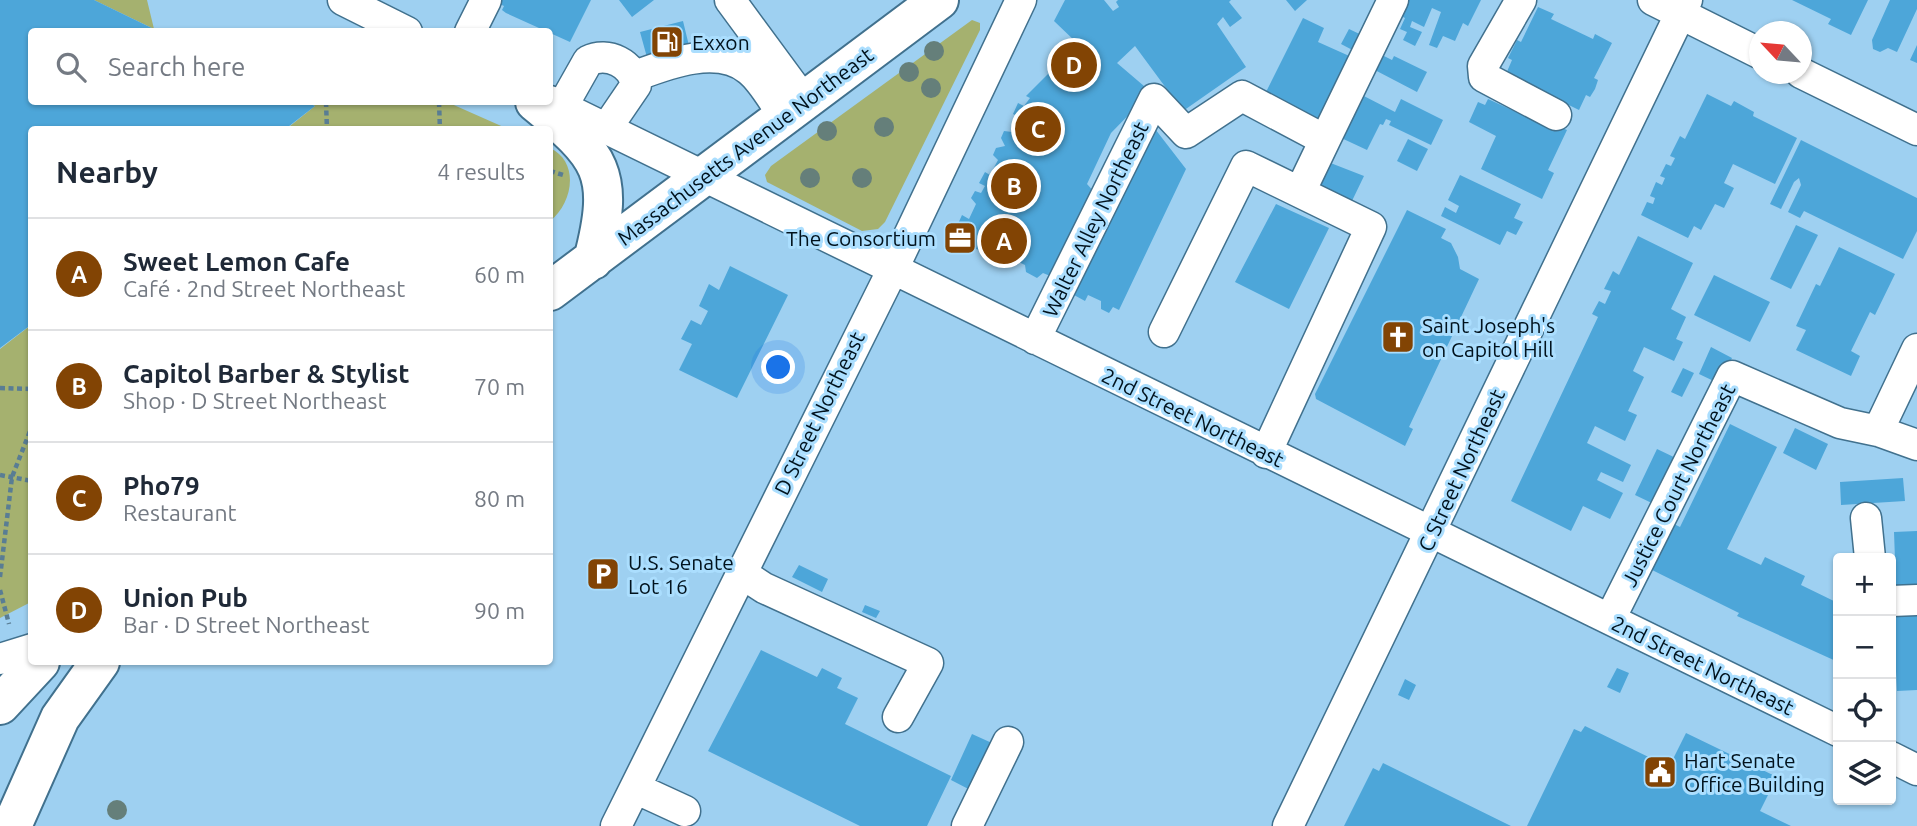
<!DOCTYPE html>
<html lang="en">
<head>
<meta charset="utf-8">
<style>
  body { margin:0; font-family:Ubuntu,sans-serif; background:#f6f6f7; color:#1f2937 }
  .controls { position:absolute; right:21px; bottom:21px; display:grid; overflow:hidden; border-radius:7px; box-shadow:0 2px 5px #0004 }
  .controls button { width:63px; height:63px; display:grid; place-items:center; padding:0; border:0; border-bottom:2px solid #e0e1e3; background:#fff; color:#1f2937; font:35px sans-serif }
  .compass { position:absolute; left:1749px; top:21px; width:63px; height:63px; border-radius:50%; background:#fff; box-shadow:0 2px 5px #0004; rotate:296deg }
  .you { position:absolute; left:779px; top:368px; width:24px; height:24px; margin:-18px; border:5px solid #fff; border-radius:50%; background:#1a73e8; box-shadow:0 0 0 10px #1a73e833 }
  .badge { display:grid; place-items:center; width:46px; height:46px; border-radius:50%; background:#824404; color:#fff; font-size:23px; font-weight:700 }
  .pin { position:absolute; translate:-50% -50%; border:4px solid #fff; box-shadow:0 2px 7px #0006 }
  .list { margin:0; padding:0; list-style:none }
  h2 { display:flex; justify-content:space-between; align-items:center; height:91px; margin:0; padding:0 28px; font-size:30px }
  h2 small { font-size:23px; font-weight:400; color:#747a83 }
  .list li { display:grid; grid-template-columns:46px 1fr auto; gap:21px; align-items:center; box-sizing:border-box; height:112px; padding:0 28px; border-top:2px solid #e0e1e3 }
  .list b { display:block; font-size:26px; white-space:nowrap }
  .list p { margin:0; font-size:23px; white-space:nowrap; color:#747a83 }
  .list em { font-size:23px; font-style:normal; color:#747a83 }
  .icon { flex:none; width:38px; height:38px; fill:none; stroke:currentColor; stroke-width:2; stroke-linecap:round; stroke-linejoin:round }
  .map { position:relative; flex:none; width:1917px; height:826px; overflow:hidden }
  .search { position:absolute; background:#fff; box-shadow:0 2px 5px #0004; left:28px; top:28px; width:525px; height:77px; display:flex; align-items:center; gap:18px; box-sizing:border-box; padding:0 24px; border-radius:7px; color:#747a83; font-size:26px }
  .panel { position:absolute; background:#fff; box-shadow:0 2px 5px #0004; left:28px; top:126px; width:525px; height:539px; border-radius:7px }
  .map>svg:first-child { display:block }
</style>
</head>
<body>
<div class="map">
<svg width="1917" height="826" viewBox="0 0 1917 826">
  <rect width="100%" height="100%" fill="#9ed0f1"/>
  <path fill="#a5b16f" d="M94 0H147L154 29Z
    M972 20 980 23V30L885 222 878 229 862 231 767 182 765 175 771 166Z
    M306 102H447L508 129 285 130 315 106Z
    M550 148C580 162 573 203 550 221Z
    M31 325V602L0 618V349Z"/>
  <path fill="#4da6d9" d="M0 0H94L160 32H32V102H306L315 106 284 130H32V324L0 348Z
    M491 0H591L570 42 506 13 502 10 504 6Z
    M619 0H654L632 17Z
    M1065 0H1104L1113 11 1119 7 1116 2 1118 0H1231L1229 2 1242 18 1230 27 1223 17 1217 24 1246 67 1183 111 1135 46 1117 63 1151 92 1111 133 1087 184 1096 194 1055 278 1043 273 1037 278 1026 272 1025 265 990 248 985 253 974 248V239L961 233 963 229 957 226 962 215 969 219 976 204 971 198 975 191 981 193 985 186 979 183 985 172 990 175 998 160 993 155 996 148 1005 146 1001 138 1004 131 1012 132 1019 117 1013 114 1018 103 1024 106 1030 98 1026 96 1078 44 1054 21Z
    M1286 0H1307L1295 11Z
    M1408 0H1481L1468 26 1463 23 1455 41 1443 36 1437 48 1429 45 1441 12 1432 8 1424 27 1412 21 1410 27 1422 32 1415 46 1403 40 1407 32 1400 29 1405 18 1401 16Z
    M1792 0H1868L1851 35 1828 24 1831 19Z
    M1890 0H1917V9L1897 52 1888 48 1880 52 1873 49 1872 40Z
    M1538 7 1554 14 1551 19 1593 39 1595 34 1612 43 1594 78 1598 80 1595 89 1590 97 1586 95 1579 110 1506 74 1512 60 1508 58 1517 40 1521 42Z
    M1303 18 1324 28 1318 42 1356 59 1325 130 1284 109 1287 103 1266 92Z
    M683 21 690 50 648 61 640 32Z
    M1349 29 1368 38 1360 54 1341 44Z
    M1917 45V63L1910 60Z
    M1378 53 1392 60 1394 56 1427 72 1417 92 1371 68Z
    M1358 93 1395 112 1401 99 1443 120 1431 145 1389 125 1391 121 1386 119 1383 125 1380 124 1367 150 1337 136Z
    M1707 94 1731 106 1734 101 1754 112 1753 116 1797 138 1775 184 1733 164 1724 183 1734 188 1724 208 1715 204 1701 230 1694 226 1688 238 1641 215 1647 202 1653 204 1655 198 1650 196 1656 182 1662 185 1665 178 1660 176 1666 164 1671 166 1675 158 1670 156 1680 136 1685 139Z
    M1488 99 1525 116 1528 112 1567 130 1548 170 1554 173 1542 199 1481 169 1496 136 1469 122 1478 102 1485 105Z
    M1152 125 1186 169 1119 310 1113 307 1109 313 1101 309V301L1088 295 1085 301 1074 295 1077 288 1074 287Z
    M1408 139 1428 149 1417 171 1397 161Z
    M1801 140 1917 198V231L1903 259 1804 211 1800 218 1788 212 1801 185 1799 178 1794 182 1781 209 1770 204Z
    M1328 162 1364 176 1351 203 1316 186Z
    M1460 175 1521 204 1514 218 1523 222 1516 235 1507 231 1500 245 1441 216 1445 207 1456 213 1459 206 1448 200Z
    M1276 204 1329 228 1289 309 1235 282Z
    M1407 210 1446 229 1441 238 1451 243 1458 257 1460 269 1479 279 1409 427 1413 429 1405 446 1316 399 1315 394Z
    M1796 225 1818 235 1791 289 1770 279Z
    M1638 236 1693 263 1671 309 1686 317 1676 339 1683 342 1674 361 1644 347 1633 371 1644 377 1628 411 1637 415 1625 441 1595 426 1587 443 1631 465 1623 482 1601 472 1597 480 1623 493 1610 519 1583 506 1571 531 1511 501 1598 317 1592 314 1599 301 1605 304 1611 291 1604 289 1613 271 1619 275Z
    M1839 247 1895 274 1875 315 1870 312 1851 351 1860 356 1851 376 1796 350 1806 330 1796 326 1816 284 1820 286Z
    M730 266 788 295 737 398 679 370 692 344 681 339 691 320 701 325 708 311 699 306 709 284 719 290Z
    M1714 275 1770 302 1750 342 1694 315Z
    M1711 347 1732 358 1720 384 1699 374Z
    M1683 368 1694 373 1682 397 1671 392Z
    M1730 424 1777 447 1727 549 1761 565 1765 557 1805 576 1801 585 1838 603V662L1737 616 1739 613 1646 567 1668 521 1680 527Z
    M1795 428 1828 444 1816 470 1783 453Z
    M1657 449 1680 460 1658 506 1635 495Z
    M1903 478 1905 501 1841 505 1840 482Z
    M1917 531V586L1896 587 1894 532Z
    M799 565 828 579 822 592 792 577Z
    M865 605 880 611 876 618 862 612Z
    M1917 613V690L1897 691 1893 614Z
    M761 650 817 677 822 668 842 678 837 688 858 698 845 724 951 776 927 826H860L708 751Z
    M1617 668 1629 673 1620 693 1607 687Z
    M1405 679 1416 685 1409 700 1398 695Z
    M1585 726 1669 767 1686 733 1777 777 1760 811 1791 826H1527L1574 729 1581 732Z
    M972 734 1003 748 980 795 951 780Z
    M1383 763 1511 826H1344L1373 768 1379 771Z"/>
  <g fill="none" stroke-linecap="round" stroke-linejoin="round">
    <defs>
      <path id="minor" d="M343 0 407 32
        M730 0 805 102
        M1521 0 1483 66 1484 77 1556 115
        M1653 0 1759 53
        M470 32 486 0
        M1801 73 1917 130
        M635 76C667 64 718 44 749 70 763 81 774 103 785 117
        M550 101 1838 731
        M562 107 588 61C608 51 633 64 636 85L606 129
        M1300 192 1325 140
        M1164 332 1246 166 1371 227 1266 453
        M1035 339 1154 99 1186 133 1242 96 1325 140 1393 0
        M1917 349 1878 431 1917 445
        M1866 518 1870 558
        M741 573 764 588 928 663 898 717
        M1891 601 1917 600
        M1610 619 1732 376 1840 423 1878 431
        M0 659 32 649
        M1891 757 1917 770
        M635 788 685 811
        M616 826 893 269 1021 0
        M967 826 1008 742
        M1288 826 1687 0"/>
      <path id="major" d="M535 102C601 156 616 172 593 260
        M550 291 939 0
        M0 705 40 662
        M12 826 60 718 100 662"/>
    </defs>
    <use href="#minor" stroke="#41718e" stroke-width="33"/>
    <use href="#major" stroke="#41718e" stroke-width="42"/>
    <path stroke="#597d94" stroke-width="4.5" stroke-dasharray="5 3.5" stroke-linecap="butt" d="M324 31V32
      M326 102 327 130
      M439 102 440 130
      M550 171 563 175
      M0 388 32 389
      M0 475 32 481
      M0 577 12 477 32 426
      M0 590 9 624"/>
    <use href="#minor" stroke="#fff" stroke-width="30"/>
    <use href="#major" stroke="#fff" stroke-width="38"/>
  </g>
  <g fill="#657f7a">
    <circle cx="934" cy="51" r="10"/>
    <circle cx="909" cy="72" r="10"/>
    <circle cx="931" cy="88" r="10"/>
    <circle cx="884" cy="127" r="10"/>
    <circle cx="827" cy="131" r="10"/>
    <circle cx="810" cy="178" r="10"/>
    <circle cx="862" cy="178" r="10"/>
    <circle cx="117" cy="810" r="10"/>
  </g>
  <defs>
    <symbol id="fuel-square" viewBox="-11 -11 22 22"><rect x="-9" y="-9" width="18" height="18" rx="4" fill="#824404" stroke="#abdefe"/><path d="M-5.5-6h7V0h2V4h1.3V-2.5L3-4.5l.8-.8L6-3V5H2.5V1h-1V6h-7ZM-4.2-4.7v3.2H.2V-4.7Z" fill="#fff"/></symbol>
    <symbol id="office-square" viewBox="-11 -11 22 22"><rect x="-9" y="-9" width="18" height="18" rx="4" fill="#824404" stroke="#abdefe"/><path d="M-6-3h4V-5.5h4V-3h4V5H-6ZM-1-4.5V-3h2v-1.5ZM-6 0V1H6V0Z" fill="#fff"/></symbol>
    <symbol id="church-square" viewBox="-11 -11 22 22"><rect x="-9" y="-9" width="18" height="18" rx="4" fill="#824404" stroke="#abdefe"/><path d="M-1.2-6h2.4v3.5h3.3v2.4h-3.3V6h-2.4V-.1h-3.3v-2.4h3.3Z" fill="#fff"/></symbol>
    <symbol id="parking-square" viewBox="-11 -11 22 22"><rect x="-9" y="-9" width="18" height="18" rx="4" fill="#824404" stroke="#abdefe"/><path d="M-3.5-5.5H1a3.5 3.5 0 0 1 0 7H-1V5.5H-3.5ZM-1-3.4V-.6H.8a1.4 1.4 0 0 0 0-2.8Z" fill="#fff"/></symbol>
    <symbol id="civic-square" viewBox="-11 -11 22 22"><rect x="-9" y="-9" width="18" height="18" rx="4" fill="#824404" stroke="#abdefe"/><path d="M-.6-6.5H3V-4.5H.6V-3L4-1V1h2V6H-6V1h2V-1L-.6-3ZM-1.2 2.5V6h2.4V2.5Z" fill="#fff"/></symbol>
  </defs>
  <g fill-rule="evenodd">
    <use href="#fuel-square" x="648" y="23" width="38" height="38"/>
    <use href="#office-square" x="941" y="219" width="38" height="38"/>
    <use href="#church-square" x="1379" y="318" width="38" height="38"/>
    <use href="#parking-square" x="584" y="555" width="38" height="38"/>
    <use href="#civic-square" x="1641" y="753" width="38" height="38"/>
  </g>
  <g text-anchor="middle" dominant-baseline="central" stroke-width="6" stroke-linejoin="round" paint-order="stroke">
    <g font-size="21" fill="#01121d" stroke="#abdefe" text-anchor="start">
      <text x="692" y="42">Exxon</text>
      <text x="936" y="238" text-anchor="end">The Consortium</text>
      <text x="1422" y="325">Saint Joseph's<tspan x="1422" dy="24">on Capitol Hill</tspan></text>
      <text x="628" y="562">U.S. Senate<tspan x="628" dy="24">Lot 16</tspan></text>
      <text x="1684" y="760">Hart Senate<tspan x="1684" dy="24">Office Building</tspan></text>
    </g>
    <g font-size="21" fill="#01121d" stroke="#abdefe">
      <text transform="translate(745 146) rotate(-37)">Massachusetts Avenue Northeast</text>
      <text transform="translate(1095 219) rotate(-64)">Walter Alley Northeast</text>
      <text transform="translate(819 413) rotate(-64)">D Street Northeast</text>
      <text transform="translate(1193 417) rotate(26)">2nd Street Northeast</text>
      <text transform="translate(1461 470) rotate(-65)">C Street Northeast</text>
      <text transform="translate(1678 485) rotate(-63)">Justice Court Northeast</text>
      <text transform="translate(1703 665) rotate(26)">2nd Street Northeast</text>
    </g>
  </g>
</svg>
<div class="controls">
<button>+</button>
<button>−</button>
<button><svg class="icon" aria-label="locate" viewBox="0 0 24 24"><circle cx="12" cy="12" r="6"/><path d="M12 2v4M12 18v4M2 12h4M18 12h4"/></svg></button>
<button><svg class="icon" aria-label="layers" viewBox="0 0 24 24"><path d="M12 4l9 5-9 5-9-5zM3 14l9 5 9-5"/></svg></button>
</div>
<svg class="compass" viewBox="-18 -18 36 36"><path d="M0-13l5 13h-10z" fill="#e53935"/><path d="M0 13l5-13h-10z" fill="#747a83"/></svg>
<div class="you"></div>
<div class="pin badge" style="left:1004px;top:241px">A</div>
<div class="pin badge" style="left:1014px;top:186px">B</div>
<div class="pin badge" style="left:1038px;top:129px">C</div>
<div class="pin badge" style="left:1074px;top:65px">D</div>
<div class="search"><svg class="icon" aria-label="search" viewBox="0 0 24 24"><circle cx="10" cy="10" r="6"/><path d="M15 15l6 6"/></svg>Search here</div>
<section class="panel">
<h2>Nearby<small>4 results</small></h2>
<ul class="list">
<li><span class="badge">A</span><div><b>Sweet Lemon Cafe</b><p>Café · 2nd Street Northeast</p></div><em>60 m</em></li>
<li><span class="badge">B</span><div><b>Capitol Barber &amp; Stylist</b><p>Shop · D Street Northeast</p></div><em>70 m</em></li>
<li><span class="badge">C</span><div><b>Pho79</b><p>Restaurant</p></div><em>80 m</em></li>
<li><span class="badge">D</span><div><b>Union Pub</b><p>Bar · D Street Northeast</p></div><em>90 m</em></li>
</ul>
</section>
</div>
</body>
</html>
